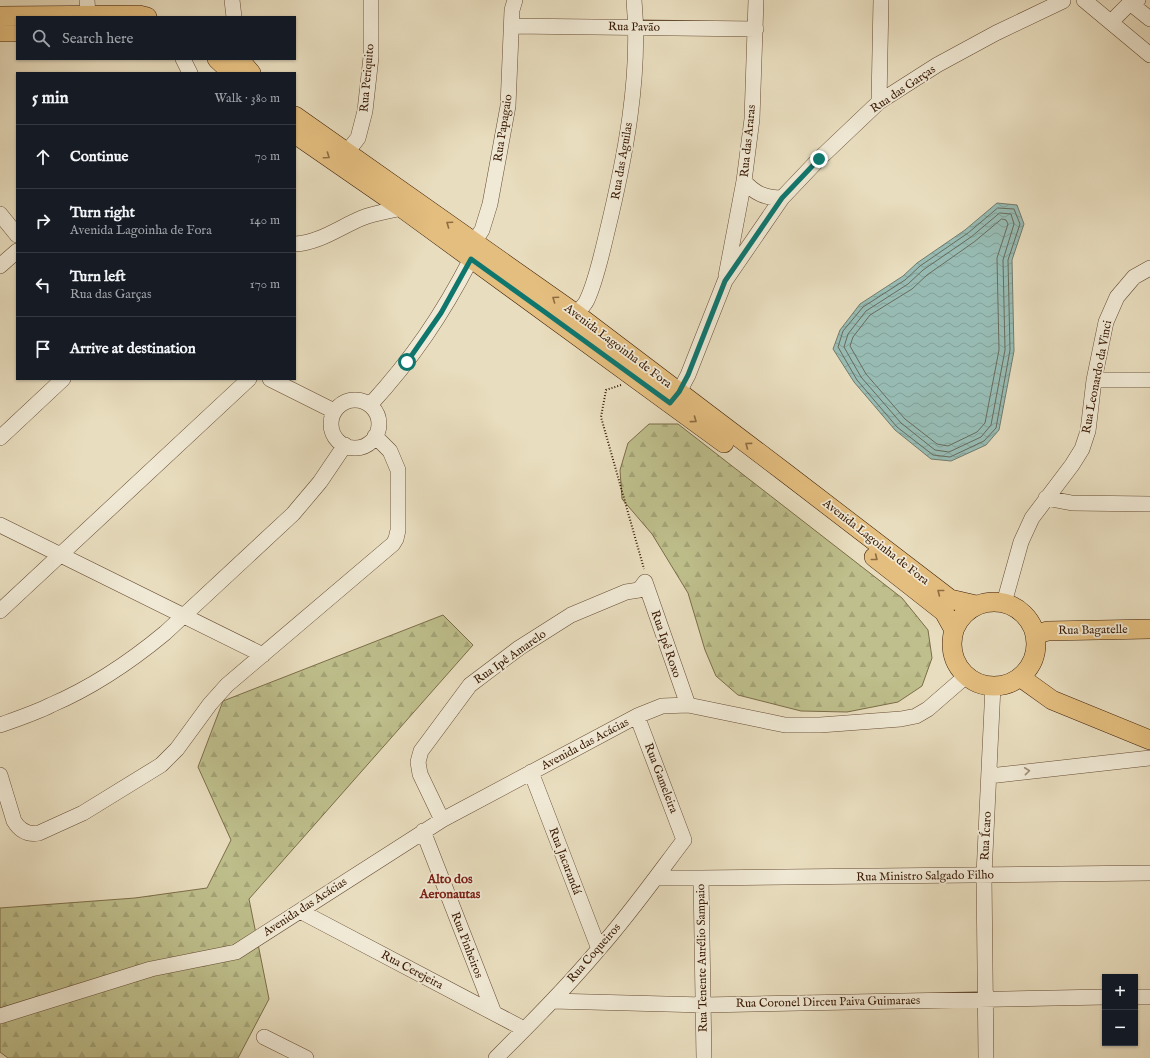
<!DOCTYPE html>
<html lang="en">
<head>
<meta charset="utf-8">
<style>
  body { margin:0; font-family:"IM FELL English",serif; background:#20242c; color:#f1f3f6 }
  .controls { position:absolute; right:12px; bottom:12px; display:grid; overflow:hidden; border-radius:0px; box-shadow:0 1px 3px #0004 }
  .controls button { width:36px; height:36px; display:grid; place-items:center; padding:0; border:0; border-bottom:1px solid #363941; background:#171b24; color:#f1f3f6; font:20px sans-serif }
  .stop { position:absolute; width:12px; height:12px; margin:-9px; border:3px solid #0f766e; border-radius:50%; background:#fff }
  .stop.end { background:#0f766e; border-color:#fff; box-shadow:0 1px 4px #0008 }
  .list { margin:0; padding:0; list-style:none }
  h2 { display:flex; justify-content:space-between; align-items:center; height:52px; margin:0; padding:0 16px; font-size:17px }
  h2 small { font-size:13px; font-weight:400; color:#9ea1a6 }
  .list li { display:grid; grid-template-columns:26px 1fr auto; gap:12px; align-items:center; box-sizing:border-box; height:64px; padding:0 16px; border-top:1px solid #363941 }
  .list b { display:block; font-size:15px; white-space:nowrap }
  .list p { margin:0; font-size:13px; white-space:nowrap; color:#9ea1a6 }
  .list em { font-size:13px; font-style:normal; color:#9ea1a6 }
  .icon { flex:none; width:22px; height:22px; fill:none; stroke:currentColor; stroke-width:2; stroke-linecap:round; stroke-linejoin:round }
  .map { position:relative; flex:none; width:1150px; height:1058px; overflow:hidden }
  .search { position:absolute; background:#171b24; box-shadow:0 1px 3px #0004; left:16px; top:16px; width:280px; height:44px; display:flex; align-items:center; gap:10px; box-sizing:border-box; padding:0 14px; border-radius:0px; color:#9ea1a6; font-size:15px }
  .panel { position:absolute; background:#171b24; box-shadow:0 1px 3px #0004; left:16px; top:72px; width:280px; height:308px; border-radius:0px }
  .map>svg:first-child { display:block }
</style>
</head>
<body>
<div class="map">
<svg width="1150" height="1058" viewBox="0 0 1150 1058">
  <defs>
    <pattern id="forest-firs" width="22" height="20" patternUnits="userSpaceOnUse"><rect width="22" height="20" fill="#bebf8c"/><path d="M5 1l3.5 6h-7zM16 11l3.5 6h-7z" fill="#a4a477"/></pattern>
    <pattern id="water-waves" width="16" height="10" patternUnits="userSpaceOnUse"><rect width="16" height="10" fill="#97bbb3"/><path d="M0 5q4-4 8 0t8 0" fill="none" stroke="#83a098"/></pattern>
  </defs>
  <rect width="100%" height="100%" fill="#e8ddbe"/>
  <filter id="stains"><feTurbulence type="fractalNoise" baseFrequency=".005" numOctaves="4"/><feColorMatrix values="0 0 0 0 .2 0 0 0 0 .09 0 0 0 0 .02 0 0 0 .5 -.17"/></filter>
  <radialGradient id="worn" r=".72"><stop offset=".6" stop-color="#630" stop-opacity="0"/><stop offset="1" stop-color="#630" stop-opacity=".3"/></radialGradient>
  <path fill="url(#forest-firs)" stroke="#7c6d48" d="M649 424H678L902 598 928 630 932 658 922 686 898 702 847 712 801 711 738 695 716 676 705 650 688 593 652 534 622 499 620 470 628 443Z
    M443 615 473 645 249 899 269 999 238 1058H8L0 1052V908L135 898 207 888 231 840 198 767 223 701Z"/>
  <path fill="url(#water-waves)" stroke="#727b6d" d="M997 203 1017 205 1024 224 1012 260 1014 351 999 430 986 445 951 461 931 459 895 430 854 382 833 349 840 330 860 304 903 276 917 263 965 230Z"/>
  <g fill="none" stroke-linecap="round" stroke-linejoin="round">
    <path stroke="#686b5c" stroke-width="1" d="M998 208 1014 209 1020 224 1008 260 1010 350 996 428 984 441 950 457 933 455 897 427 857 380 838 347 843 331 863 307 905 280 920 266 968 233Z
      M1000 213 1011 214 1014 224 1003 260 1005 350 991 425 981 437 949 452 935 450 901 423 861 377 844 347 848 334 866 311 908 284 923 270 971 237Z
      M1002 219 1006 220 1008 224 997 258 999 350 985 423 977 432 948 446 937 444 905 419 866 374 850 346 853 337 870 315 912 289 927 275 974 242Z"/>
    <defs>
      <path id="minor" d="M87 0 88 15
        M232 0 234 17
        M1084 0 1150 55
        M1130 3 1150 19
        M1111 22 1130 3 1138 0
        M512 26 756 29
        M183 59 190 73
        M879 102 881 0
        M347 152 358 138 365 111 371 57V0
        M744 181C755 194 766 198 782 198
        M0 214 17 235
        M474 242 482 230 490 204 508 106 512 10 515 0
        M295 244C319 243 340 227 362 218 374 213 389 211 402 208
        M0 266 17 251
        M726 276 744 181 752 119 756 0
        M576 314C579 310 585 305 587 300 596 281 602 253 607 232 625 158 641 77 634 0
        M270 379 334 411
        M1094 380H1150
        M673 399 679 392 688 375 725 281 782 198 819 159 879 102 937 65 996 33 1063 1
        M331 424a24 24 0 1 1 48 0a24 24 0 1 1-48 0Z
        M370 405C413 358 442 315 471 259
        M0 438 63 379
        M1046 498 1072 503 1150 504
        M0 525 263 655
        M645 582 688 705
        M1004 603 1021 542 1032 518 1072 465 1082 449 1088 431 1094 380 1106 322 1117 297 1134 277 1150 268
        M0 611 249 379
        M0 725C17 719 35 713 51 705 93 687 130 662 165 633L293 514 320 482 345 445
        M531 772 599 949
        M0 775 14 821C20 831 28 835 39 833L83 813 161 765 177 749 210 704 227 685 393 544 396 539 398 530V470L390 451 375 436
        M989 776 1150 758
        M442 820 420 774 418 762 421 751 470 685 519 648 571 615 626 592 639 590 645 582
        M423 831 494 1013
        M656 878H701L704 1058
        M701 878 1150 873
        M300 911 524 1029
        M1135 997H1150
        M552 1001 704 1005 1105 997
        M0 1016 151 969 236 952 442 820 637 716 662 706 688 705 785 725H820L901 719 916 716 928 709 966 676
        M264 1037 306 1058
        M496 1058C531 1023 566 988 598 950 629 915 656 877 684 840L637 716
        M986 1058 984 875 993 686"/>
      <path id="major" d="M0 16 139 15 147 17
        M0 32H17
        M217 59 232 73
        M239 59 251 73
        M295 116 576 314 787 474 950 599 976 605
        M295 134 402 208 724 443
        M874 557 944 612 954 630
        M952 644a42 42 0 1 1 84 0a42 42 0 1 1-84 0Z
        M1036 634 1048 631 1150 629
        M1020 677 1052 700 1150 740"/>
    </defs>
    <use href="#minor" stroke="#664c33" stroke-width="16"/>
    <use href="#major" stroke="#3a1b05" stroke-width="20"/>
    <path stroke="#3a1b05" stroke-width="2" stroke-dasharray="1 2" stroke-linecap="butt" d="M621 385 606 390 601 417 644 569"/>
    <use href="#minor" stroke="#f0e9d5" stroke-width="15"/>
    <use href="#major" stroke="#e4be7f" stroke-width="19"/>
  </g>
  <defs><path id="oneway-chevron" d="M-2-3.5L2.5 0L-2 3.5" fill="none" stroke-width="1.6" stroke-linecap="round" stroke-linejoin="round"/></defs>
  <g stroke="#8f6c42">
    <use href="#oneway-chevron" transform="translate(327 156) rotate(35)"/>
    <use href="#oneway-chevron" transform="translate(449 224) rotate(-145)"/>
    <use href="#oneway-chevron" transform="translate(555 299) rotate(-145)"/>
    <use href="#oneway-chevron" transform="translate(694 420) rotate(36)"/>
    <use href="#oneway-chevron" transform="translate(748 445) rotate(-143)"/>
    <use href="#oneway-chevron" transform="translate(875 558) rotate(38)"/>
    <use href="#oneway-chevron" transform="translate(940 592) rotate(-142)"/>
  </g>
  <use stroke="#9e8c77" href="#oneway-chevron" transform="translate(1027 771) rotate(-6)"/>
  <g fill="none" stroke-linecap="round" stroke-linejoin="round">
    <path stroke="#0f766e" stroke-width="5" d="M407 362 441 313 471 259 542 310 670 403 679 392 688 375 725 281 782 198 819 159"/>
  </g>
  <g text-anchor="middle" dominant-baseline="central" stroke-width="3.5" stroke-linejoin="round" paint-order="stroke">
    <g font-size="12" fill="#3a1b05" stroke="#f0e9d5">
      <text transform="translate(634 27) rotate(1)">Rua Pavão</text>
      <text transform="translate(367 78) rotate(-85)">Rua Periquito</text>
      <text transform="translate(903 89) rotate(-34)">Rua das Garças</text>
      <text transform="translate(503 128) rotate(-81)">Rua Papagaio</text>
      <text transform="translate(748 141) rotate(-84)">Rua das Araras</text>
      <text transform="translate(622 161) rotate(-80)">Rua das Aguilas</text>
      <text transform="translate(618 346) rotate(37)">Avenida Lagoinha de Fora</text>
      <text transform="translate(1097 377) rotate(-79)">Rua Leonardo da Vinci</text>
      <text transform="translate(876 542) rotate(38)">Avenida Lagoinha de Fora</text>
      <text transform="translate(1093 630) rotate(-1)">Rua Bagatelle</text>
      <text transform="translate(666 644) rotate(71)">Rua Ipê Roxo</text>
      <text transform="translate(510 657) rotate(-35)">Rua Ipê Amarelo</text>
      <text transform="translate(585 744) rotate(-28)">Avenida das Acácias</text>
      <text transform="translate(661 778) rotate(69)">Rua Gameleira</text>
      <text transform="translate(986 836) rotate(-87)">Rua Ícaro</text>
      <text transform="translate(565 861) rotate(69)">Rua Jacarandá</text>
      <text transform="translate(925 876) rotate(-1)">Rua Ministro Salgado Filho</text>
      <text transform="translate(305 907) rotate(-33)">Avenida das Acácias</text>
      <text transform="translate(467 945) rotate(69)">Rua Pinheiros</text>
      <text transform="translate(594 953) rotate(-49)">Rua Coqueiros</text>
      <text transform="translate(702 958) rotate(-91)">Rua Tenente Aurélio Sampaio</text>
      <text transform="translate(412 970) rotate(28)">Rua Cerejeira</text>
      <text transform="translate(828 1002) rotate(-1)">Rua Coronel Dirceu Paiva Guimaraes</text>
    </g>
    <g font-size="13" font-weight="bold" fill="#7a1f14" stroke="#f0e9d5">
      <text x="450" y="879">Alto dos<tspan x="450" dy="15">Aeronautas</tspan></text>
    </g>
  </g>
  <rect width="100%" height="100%" filter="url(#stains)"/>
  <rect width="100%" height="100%" fill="url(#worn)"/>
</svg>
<div class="controls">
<button>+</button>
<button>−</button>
</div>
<div class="stop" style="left:407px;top:362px"></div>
<div class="stop end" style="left:819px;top:159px"></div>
<div class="search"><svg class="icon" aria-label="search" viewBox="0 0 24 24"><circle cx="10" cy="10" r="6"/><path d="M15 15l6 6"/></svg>Search here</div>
<section class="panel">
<h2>5 min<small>Walk · 380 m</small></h2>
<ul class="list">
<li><svg class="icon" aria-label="ahead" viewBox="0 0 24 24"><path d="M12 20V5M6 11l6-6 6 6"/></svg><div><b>Continue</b></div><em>70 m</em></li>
<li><svg class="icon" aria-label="right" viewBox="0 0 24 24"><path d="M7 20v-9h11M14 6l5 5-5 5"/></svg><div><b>Turn right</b><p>Avenida Lagoinha de Fora</p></div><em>140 m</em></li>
<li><svg class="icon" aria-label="left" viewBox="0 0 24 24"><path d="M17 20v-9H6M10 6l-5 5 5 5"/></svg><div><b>Turn left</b><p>Rua das Garças</p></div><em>170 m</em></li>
<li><svg class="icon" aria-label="arrive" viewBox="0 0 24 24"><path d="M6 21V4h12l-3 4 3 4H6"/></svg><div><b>Arrive at destination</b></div></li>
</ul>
</section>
</div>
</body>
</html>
